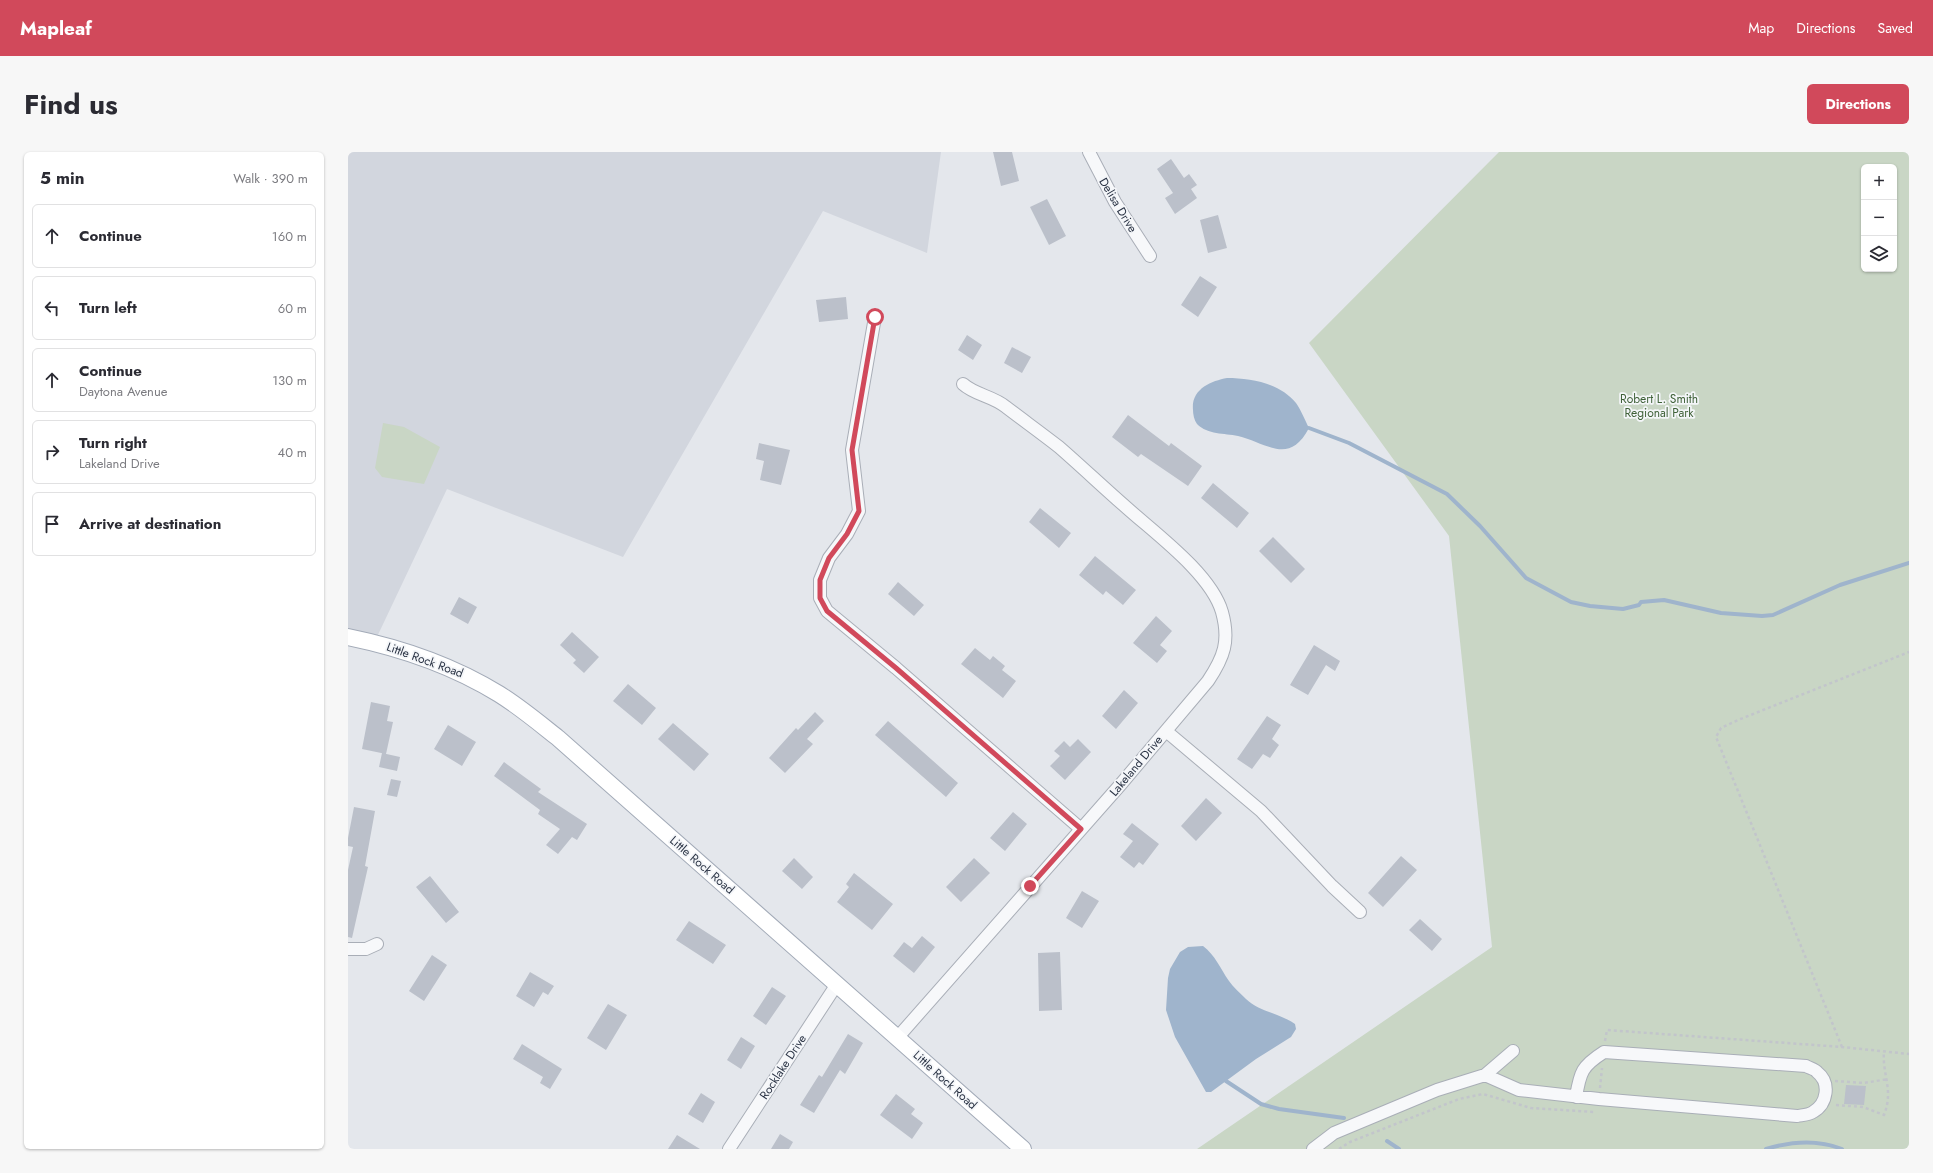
<!DOCTYPE html>
<html lang="en">
<head>
<meta charset="utf-8">
<style>
  body { margin:0; font-family:Jost,sans-serif; background:#f7f7f7; color:#2b2b33 }
  .controls { position:absolute; right:12px; top:12px; display:grid; overflow:hidden; border-radius:6px; box-shadow:0 1px 3px #0004 }
  .controls button { width:36px; height:36px; display:grid; place-items:center; padding:0; border:0; border-bottom:1px solid #e1e1e2; background:#fff; color:#2b2b33; font:20px sans-serif }
  .stop { position:absolute; width:12px; height:12px; margin:-9px; border:3px solid #d1495b; border-radius:50%; background:#fff }
  .stop.end { background:#d1495b; border-color:#fff; box-shadow:0 1px 4px #0008 }
  .list { margin:0; padding:0; list-style:none }
  h2 { display:flex; justify-content:space-between; align-items:center; height:52px; margin:0; padding:0 16px; font-size:17px }
  h2 small { font-size:13px; font-weight:400; color:#7c7c81 }
  .list li { display:grid; grid-template-columns:26px 1fr auto; gap:12px; align-items:center; box-sizing:border-box; height:64px; margin:0 8px 8px; padding:0 8px; border:1px solid #e1e1e2; border-radius:6px }
  .list b { display:block; font-size:15px; white-space:nowrap }
  .list p { margin:0; font-size:13px; white-space:nowrap; color:#7c7c81 }
  .list em { font-size:13px; font-style:normal; color:#7c7c81 }
  .icon { flex:none; width:22px; height:22px; fill:none; stroke:currentColor; stroke-width:2; stroke-linecap:round; stroke-linejoin:round }
  .map { position:relative; flex:none; width:1561px; height:997px; overflow:hidden; border-radius:6px }
  header { display:flex; align-items:center; gap:24px; box-sizing:border-box; height:56px; padding:0 20px; background:#d1495b; color:#fff }
  header strong { font-size:19px }
  nav { display:flex; gap:22px; margin-inline-start:auto; font-size:14px }
  .intro { display:flex; align-items:center; justify-content:space-between; box-sizing:border-box; height:96px; padding:0 24px }
  h1 { margin:0; font-size:28px }
  .button { padding:10px 18px; border-radius:6px; background:#d1495b; color:#fff; font-size:14px; font-weight:700 }
  main { display:flex; gap:24px; padding:0 24px }
  aside { flex:1; background:#fff; border-radius:6px; box-shadow:0 1px 3px #0004 }
  .map>svg:first-child { display:block }
</style>
</head>
<body>
<header>
<strong>Mapleaf</strong>
<nav><a>Map</a><a>Directions</a><a>Saved</a></nav>
</header>
<div class="intro"><h1>Find us</h1><a class="button">Directions</a></div>
<main>
<aside>
<h2>5 min<small>Walk · 390 m</small></h2>
<ul class="list">
<li><svg class="icon" aria-label="ahead" viewBox="0 0 24 24"><path d="M12 20V5M6 11l6-6 6 6"/></svg><div><b>Continue</b></div><em>160 m</em></li>
<li><svg class="icon" aria-label="left" viewBox="0 0 24 24"><path d="M17 20v-9H6M10 6l-5 5 5 5"/></svg><div><b>Turn left</b></div><em>60 m</em></li>
<li><svg class="icon" aria-label="ahead" viewBox="0 0 24 24"><path d="M12 20V5M6 11l6-6 6 6"/></svg><div><b>Continue</b><p>Daytona Avenue</p></div><em>130 m</em></li>
<li><svg class="icon" aria-label="right" viewBox="0 0 24 24"><path d="M7 20v-9h11M14 6l5 5-5 5"/></svg><div><b>Turn right</b><p>Lakeland Drive</p></div><em>40 m</em></li>
<li><svg class="icon" aria-label="arrive" viewBox="0 0 24 24"><path d="M6 21V4h12l-3 4 3 4H6"/></svg><div><b>Arrive at destination</b></div></li>
</ul>
</aside>
<div class="map">
<svg width="1561" height="997" viewBox="0 0 1561 997">
  <rect width="100%" height="100%" fill="#e4e7ec"/>
  <path fill="#d2d6de" d="M0 0H593L579 101 475 59 275 405 99 337 28 487 0 482Z"/>
  <path fill="#c9d6c5" fill-rule="evenodd" d="M1151 0H1561V997H849L1144 795 1101 384 961 191ZM1516 15H1546V117H1516Z
    M35 271 56 275 92 295 76 332 34 325 27 316Z"/>
  <path fill="#9fb4cc" d="M879 226C903 226 932 231 948 251 953 258 957 268 961 276 941 314 919 291 890 284 876 281 860 283 849 272 846 268 845 262 845 258 843 237 863 229 879 226Z
    M855 794C867 803 872 816 881 829 885 835 892 841 898 847 912 860 931 861 947 872L948 877 943 885 908 907 863 940H858L827 885 818 858 820 826 822 817 832 800 840 795Z"/>
  <g fill="none" stroke-linecap="round" stroke-linejoin="round">
    <path stroke="#9fb4cc" stroke-width="4" d="M961 276 1001 291 1099 342 1132 374 1178 426 1223 450 1242 454 1275 457 1291 453 1293 450 1316 448 1373 461 1414 464 1425 463 1492 433 1561 411
      M878 929 913 952 931 957 996 966
      M1039 989 1051 997
      M1418 997C1444 989 1469 987 1494 997"/>
  </g>
  <path fill="#bbc0ca" d="M645 0H664L671 29 653 34Z
    M823 7 836 26 841 22 849 33 843 37 849 46 827 62 817 46 825 41 809 17Z
    M699 47 718 84 701 93 682 55Z
    M870 63 879 96 860 101 852 68Z
    M852 124 869 135 850 165 833 153Z
    M498 145 500 167 471 170 468 148Z
    M619 183 634 193 625 208 610 198Z
    M664 195 683 205 674 221 656 211Z
    M780 263 821 294 823 291 854 314 840 334 793 302 790 305 764 285Z
    M411 291 442 298 433 333 412 328 416 309 408 307Z
    M865 331 901 361 889 376 853 346Z
    M692 356 723 381 711 396 681 370Z
    M925 385 957 417 943 431 911 399Z
    M747 404 788 438 775 453 758 439 755 443 731 423Z
    M550 430 576 453 566 464 540 442Z
    M111 445 129 455 120 472 102 462Z
    M808 464 824 479 812 493 819 499 809 511 785 491Z
    M224 480 251 505 236 521 225 511 228 508 212 493Z
    M966 493 992 509 987 519 978 513 960 543 942 533Z
    M627 496 642 508 645 504 657 514 654 518 668 529 655 546 613 512Z
    M280 532 308 556 294 573 265 549Z
    M776 538 790 551 768 577 754 564Z
    M23 550 42 554 39 569 45 570 38 602 14 597Z
    M467 560 476 569 459 587 465 592 437 621 421 606 448 576 450 578Z
    M919 564 933 573 924 587 931 593 922 606 915 602 904 617 889 607Z
    M540 569 610 631 598 645 527 583Z
    M325 571 361 602 346 619 310 587Z
    M100 573 128 590 114 614 86 597Z
    M730 587 743 600 717 628 702 614 712 604 706 599 716 589 722 595Z
    M34 601 52 605 49 619 31 615Z
    M156 610 193 637 190 640 239 672 229 688 224 685 210 702 198 693 212 677 190 662 192 658 146 624Z
    M43 627 53 629 49 645 39 643Z
    M858 646 874 661 848 689 833 674Z
    M6 655 27 659 17 714 20 715 4 786 0 785V718L5 695 0 694V686Z
    M665 660 679 672 657 699 642 686Z
    M784 671 811 692 795 713 791 710 786 716 772 705 785 689 775 682Z
    M1053 704 1069 718 1035 755 1020 741Z
    M446 706 465 725 454 737 434 719Z
    M626 706 642 721 613 750 598 735Z
    M506 721 545 752 524 778 489 750 501 735 498 732Z
    M82 724 111 760 98 771 68 735Z
    M734 739 751 749 734 776 718 766Z
    M1072 767 1094 787 1084 799 1061 778Z
    M341 769 378 793 365 812 328 788Z
    M574 784 587 795 566 821 545 804 556 790 564 796Z
    M712 800 714 858 691 859 690 801Z
    M84 803 99 813 76 849 61 839Z
    M182 820 206 834 200 843 195 840 186 855 168 844Z
    M424 835 438 844 418 873 405 864Z
    M260 852 279 863 258 898 239 886Z
    M500 882 515 891 497 922 492 918 466 961 452 953 471 923 474 925Z
    M393 885 407 894 393 917 379 908Z
    M174 892 214 917 202 937 192 931 195 925 165 907Z
    M1498 933 1518 934 1516 953 1496 952Z
    M353 941 367 950 355 971 340 962Z
    M548 942 567 957 563 962 575 971 564 987 532 963Z
    M432 982 445 990 441 997H423Z
    M329 983 352 997H320Z"/>
  <g fill="none" stroke-linecap="round" stroke-linejoin="round">
    <defs>
      <path id="minor" d="M741 0 767 50 802 104
        M527 165 504 298 511 359 499 382 481 406 472 428V446L479 459 548 516 733 677
        M818 579 913 659 984 734 1012 760
        M0 797H18L29 792
        M550 885 773 632 860 529C876 505 882 489 874 460 863 422 808 382 779 356 756 336 734 315 711 295 693 281 675 268 658 255 645 244 627 243 615 232
        M1137 923 1171 938 1251 947 1449 964C1454 963 1461 963 1465 960 1479 952 1483 931 1469 920 1467 917 1461 916 1458 914L1256 900C1234 914 1232 920 1228 945
        M381 997 489 832
        M965 997 986 981 1089 938 1137 923 1165 899"/>
      <path id="major" d="M0 485C54 496 104 513 151 542 172 555 191 571 210 586L675 997"/>
    </defs>
    <use href="#minor" stroke="#a9aeb7" stroke-width="14"/>
    <use href="#major" stroke="#a3abb8" stroke-width="18"/>
    <path stroke="#c2c5cb" stroke-width="2.5" stroke-dasharray="3 3" stroke-linecap="butt" d="M1257 889 1259 878 1494 895 1561 902
      M1494 895 1368 585 1373 576 1390 568 1561 500
      M1487 929 1516 931 1540 927
      M1252 936 1254 916
      M1488 953 1515 955 1536 963C1546 937 1534 924 1536 899
      M991 997 1002 990 1111 947 1135 942 1183 956 1246 960"/>
    <use href="#minor" stroke="#f7f8fa" stroke-width="12"/>
    <use href="#major" stroke="#fff" stroke-width="16"/>
  </g>
  <g fill="none" stroke-linecap="round" stroke-linejoin="round">
    <path stroke="#d1495b" stroke-width="5" d="M527 165 504 298 511 359 499 382 481 406 472 428V446L479 459 548 516 733 677 682 734"/>
  </g>
  <g text-anchor="middle" dominant-baseline="central" stroke-width="3.5" stroke-linejoin="round" paint-order="stroke">
    <g font-size="12" fill="#2b3445" stroke="#f4f6f9">
      <text transform="translate(770 53) rotate(59)">Delisa Drive</text>
      <text transform="translate(77 508) rotate(20)">Little Rock Road</text>
      <text transform="translate(788 614) rotate(-50)">Lakeland Drive</text>
      <text transform="translate(354 713) rotate(41)">Little Rock Road</text>
      <text transform="translate(435 915) rotate(-57)">Rocklake Drive</text>
      <text transform="translate(597 928) rotate(42)">Little Rock Road</text>
    </g>
    <g font-size="12" fill="#3f6138" stroke="#f4f6f9">
      <text x="1311" y="247">Robert L. Smith<tspan x="1311" dy="14">Regional Park</tspan></text>
    </g>
  </g>
</svg>
<div class="controls">
<button>+</button>
<button>−</button>
<button><svg class="icon" aria-label="layers" viewBox="0 0 24 24"><path d="M12 4l9 5-9 5-9-5zM3 14l9 5 9-5"/></svg></button>
</div>
<div class="stop" style="left:527px;top:165px"></div>
<div class="stop end" style="left:682px;top:734px"></div>
</div>
</main>
</body>
</html>
